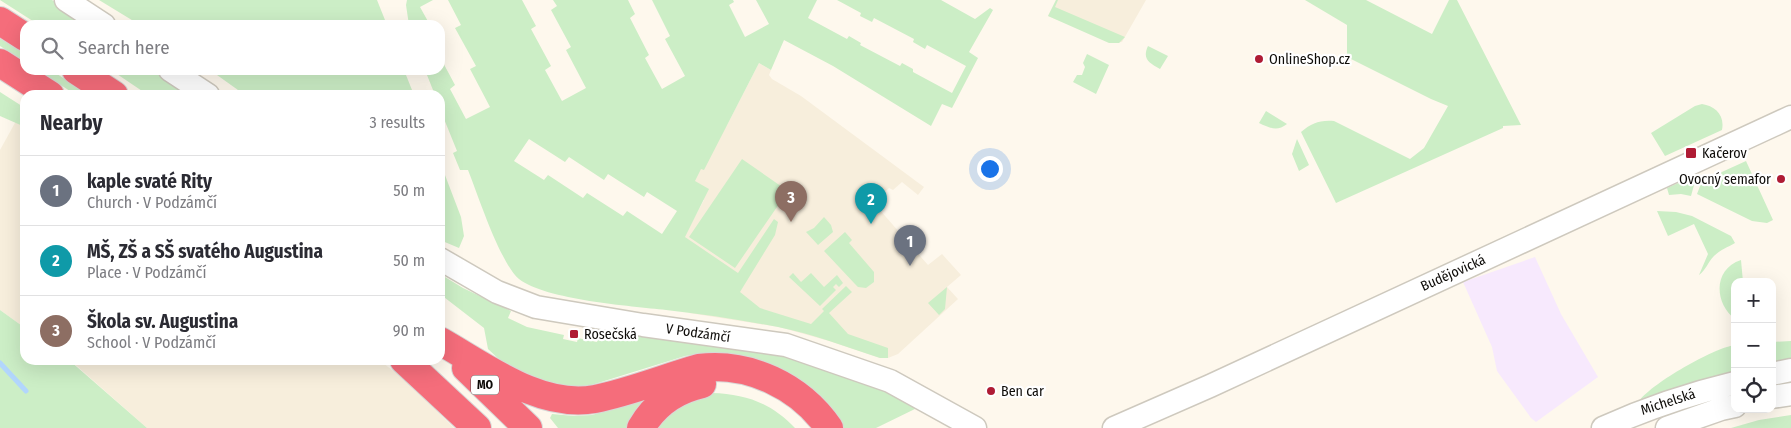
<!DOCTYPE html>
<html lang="en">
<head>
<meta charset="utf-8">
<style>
  body { margin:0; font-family:"Fira Sans Condensed",sans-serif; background:#f2f2f3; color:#2b2b33 }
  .controls { position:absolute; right:15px; bottom:15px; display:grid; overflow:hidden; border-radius:10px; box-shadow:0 5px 20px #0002 }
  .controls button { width:45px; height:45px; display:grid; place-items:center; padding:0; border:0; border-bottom:1px solid #e1e1e2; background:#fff; color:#2b2b33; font:25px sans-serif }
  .you { position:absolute; left:989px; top:168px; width:18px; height:18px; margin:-12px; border:4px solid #fff; border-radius:50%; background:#1a73e8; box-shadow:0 0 0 8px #1a73e833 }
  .badge { display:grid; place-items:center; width:32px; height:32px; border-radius:50%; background:#af1b34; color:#fff; font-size:16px; font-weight:700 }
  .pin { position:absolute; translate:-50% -41px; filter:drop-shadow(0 1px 2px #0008) }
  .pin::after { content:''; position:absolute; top:26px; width:18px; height:15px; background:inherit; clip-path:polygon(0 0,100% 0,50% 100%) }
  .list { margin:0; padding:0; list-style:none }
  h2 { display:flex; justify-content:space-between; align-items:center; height:65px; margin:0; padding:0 20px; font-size:21px }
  h2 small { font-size:16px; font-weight:400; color:#7c7c81 }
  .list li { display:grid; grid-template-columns:32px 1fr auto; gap:15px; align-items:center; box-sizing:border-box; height:70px; padding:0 20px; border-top:1px solid #e1e1e2 }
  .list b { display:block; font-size:19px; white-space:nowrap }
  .list p { margin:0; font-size:16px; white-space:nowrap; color:#7c7c81 }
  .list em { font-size:16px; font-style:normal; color:#7c7c81 }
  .icon { flex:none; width:28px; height:28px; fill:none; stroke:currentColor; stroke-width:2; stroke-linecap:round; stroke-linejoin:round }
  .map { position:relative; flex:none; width:1791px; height:428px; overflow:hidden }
  .search { position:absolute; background:#fff; box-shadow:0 5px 20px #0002; left:20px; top:20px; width:425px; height:55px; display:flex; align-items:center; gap:12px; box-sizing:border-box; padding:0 18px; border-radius:15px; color:#7c7c81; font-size:19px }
  .panel { position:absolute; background:#fff; box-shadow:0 5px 20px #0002; left:20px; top:90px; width:425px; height:275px; border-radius:15px }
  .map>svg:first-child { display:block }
</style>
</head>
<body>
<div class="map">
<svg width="1791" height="428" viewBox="0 0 1791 428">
  <rect width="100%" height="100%" fill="#fef8ed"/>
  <path fill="#f7e9fd" d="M1535 257 1561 314 1598 377 1536 422 1531 418 1497 371 1492 347 1463 282Z"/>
  <path fill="#f7eedc" d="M1056 0H1146L1122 42 1114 43 1048 16Z
    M759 63 771 70 769 75 772 79 801 96 924 187 918 195 902 182 893 190 889 188 875 202 880 207 879 209 928 265 942 254 961 275 947 287 958 299 898 354 888 358H880L829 341 779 327 689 313 679 246 704 200 671 190 727 125Z
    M21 112 25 114V328L0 310V150Z
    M70 360H379L404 379 454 428H147Z"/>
  <path fill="#cceec6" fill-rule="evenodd" d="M0 0H52L91 25H39Z
    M99 0H377L387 25H140Z
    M407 0H433L420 7 430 25H409L406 5Z
    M448 0H522L536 26 531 29 551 66 545 70 562 101 586 88 566 50 571 47 551 10 557 6 553 0H628L635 14 630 18 649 55 645 58 662 89 685 76 665 39 670 36 652 0H733L734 2 729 5 745 37 769 24 756 0H817L808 18 847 39 849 36 861 43 860 45 900 66 902 63 913 69V72L952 93 966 66 927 45 925 49 913 42 914 39 874 18 872 22 860 16 861 13 837 0H941L975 19 990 8 993 10 969 52 978 58 952 108 942 104 931 126 833 66 784 40 771 70 759 63 704 170 701 169 695 181 709 189 685 237 738 273 774 219 778 222 775 235 740 292 760 308 811 324 824 311 822 309 846 286 852 292 829 313 848 334 888 348V358H880C846 347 813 334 778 327 741 320 703 314 666 310 631 306 546 300 519 279 500 263 478 195 468 170H460L453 153 457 151 440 109V95H435L425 70H440V57L455 85 450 89 466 119 490 107 470 69 476 66 455 28 461 25ZM529 139 565 162 569 157 604 180 608 174 644 197 647 192 677 211 662 234 627 211 623 216 587 193 583 198 548 175 544 180 514 161Z
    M1056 0H1058L1055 7 1125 37 1119 43H1109L1048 16Z
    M1305 0H1366L1432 34 1449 0H1457L1521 125 1503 126V128L1336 203 1301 132C1312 123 1319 120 1334 121L1410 159 1424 148 1448 106 1431 99 1347 57V25Z
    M0 38 25 54V62L0 46Z
    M1148 46 1168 56 1160 69C1149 63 1142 59 1148 46Z
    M1087 54 1109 65 1096 94 1073 82 1077 75H1082L1085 67 1083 63Z
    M38 70H51L89 95H76Z
    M111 70H158L195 95H148Z
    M210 70H404L414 95H245Z
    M0 92 25 108V127L0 116Z
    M1702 104C1715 106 1725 115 1722 130L1665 156 1651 133 1695 106Z
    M1266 111 1287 124C1277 132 1270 128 1259 123Z
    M1297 139 1309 165 1299 171 1292 154Z
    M742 159 788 191 735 268 689 237Z
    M1746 161 1773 220 1767 223 1752 221 1697 194 1702 181Z
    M440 162 461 217 464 236 459 248 440 240Z
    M1694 176 1696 178 1691 196 1681 194 1669 195 1667 188Z
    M1657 211 1676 212 1692 216 1731 236 1735 243C1728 247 1720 250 1714 256 1708 262 1706 270 1699 275L1708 254 1694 224 1668 236Z
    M824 217 831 225 833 232 818 245 806 232 814 228Z
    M845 232 852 240 849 243 874 272V282L866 288 858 287 855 284 824 251Z
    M1741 260 1743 282H1735V319C1714 303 1713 269 1741 260Z
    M793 273 801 282 811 273 824 287 837 275 843 283 839 287 836 284 833 287 836 290 820 306 789 277Z
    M440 274 463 288 511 311 508 318 527 327 564 335 563 339 577 342 578 338 597 342 599 334 683 338 776 354 865 382 919 407 876 428H834L750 358 733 355 703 353 685 356 585 387 554 386 524 376 503 363 488 349 484 328 440 294Z
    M947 287 945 309 939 315 928 303Z
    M0 310 25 328V360H69L147 428H0Z
    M1791 341V359L1772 363V342Z
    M1735 345V372L1641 401 1640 400C1653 383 1713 348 1735 345Z
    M712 393C746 394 771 403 795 428H651L674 405Z
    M645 399 646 401 627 428H558L550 418 552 414 574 416 592 415Z
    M1791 415V428H1731L1759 420Z"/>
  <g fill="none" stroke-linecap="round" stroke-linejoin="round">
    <path stroke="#b2d6fc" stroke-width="5" d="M0 363 26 391"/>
    <defs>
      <path id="secondary" d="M66 0 104 25
        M170 70 208 95
        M440 259 497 292 536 307 643 325 786 345 890 381 975 428
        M1772 374 1791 370
        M1772 397 1791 394
        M1114 428 1210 386 1791 117
        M1603 428C1645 409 1689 394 1735 383
        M1667 428 1721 409 1735 406"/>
      <path id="highway" d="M0 21 25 37
        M0 63 50 95
        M76 70 114 95
        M440 341C486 367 540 409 595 399 630 392 664 378 699 368 749 362 800 386 829 428
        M404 360 477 428
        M466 368 528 428
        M641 428C655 404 675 390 702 384"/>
    </defs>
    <use href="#secondary" stroke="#cec9be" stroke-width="25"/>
    <use href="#highway" stroke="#d8d8d7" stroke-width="30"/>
    <use href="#secondary" stroke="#fff" stroke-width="22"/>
    <use href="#highway" stroke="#f56d7b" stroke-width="28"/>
  </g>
  <g fill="#af1b34" stroke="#fff" stroke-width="2">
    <circle cx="1259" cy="59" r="5"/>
    <rect x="1685" y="147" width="12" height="12" rx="2.5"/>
    <circle cx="1781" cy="179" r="5"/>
    <rect x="569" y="329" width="10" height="10" rx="2.5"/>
    <circle cx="991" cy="391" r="5"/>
  </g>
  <g text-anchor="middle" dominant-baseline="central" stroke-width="4.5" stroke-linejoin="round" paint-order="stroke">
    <rect fill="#fff" stroke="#565452" stroke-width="1" x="471" y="375.5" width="28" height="19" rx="4"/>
    <g font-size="12" font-weight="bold" fill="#0d0b08">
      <text x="485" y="385">MO</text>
    </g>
    <g font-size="14" fill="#0d0b08" stroke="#fff" text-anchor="start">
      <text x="1269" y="59">OnlineShop.cz</text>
      <text x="1702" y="153">Kačerov</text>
      <text x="1771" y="179" text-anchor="end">Ovocný semafor</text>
      <text x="584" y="334">Rosečská</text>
      <text x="1001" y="391">Ben car</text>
    </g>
    <g font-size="14" fill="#0d0b08" stroke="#fff">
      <text transform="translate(1453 273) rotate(-24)">Budějovická</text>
      <text transform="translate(698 333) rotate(8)">V Podzámčí</text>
      <text transform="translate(1668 402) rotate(-18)">Michelská</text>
    </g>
  </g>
</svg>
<div class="controls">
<button>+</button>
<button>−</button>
<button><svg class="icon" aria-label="locate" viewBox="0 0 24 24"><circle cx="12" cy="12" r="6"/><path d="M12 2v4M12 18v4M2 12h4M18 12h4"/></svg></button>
</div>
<div class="you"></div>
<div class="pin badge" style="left:910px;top:266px;background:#6b7280">1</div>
<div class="pin badge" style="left:871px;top:224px;background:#0f9aa8">2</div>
<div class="pin badge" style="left:791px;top:222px;background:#8d6e63">3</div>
<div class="search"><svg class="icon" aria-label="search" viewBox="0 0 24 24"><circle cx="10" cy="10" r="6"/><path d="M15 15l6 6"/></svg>Search here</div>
<section class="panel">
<h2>Nearby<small>3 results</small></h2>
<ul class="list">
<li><span class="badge" style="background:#6b7280">1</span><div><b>kaple svaté Rity</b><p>Church · V Podzámčí</p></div><em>50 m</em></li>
<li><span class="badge" style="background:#0f9aa8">2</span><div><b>MŠ, ZŠ a SŠ svatého Augustina</b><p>Place · V Podzámčí</p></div><em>50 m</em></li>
<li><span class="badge" style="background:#8d6e63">3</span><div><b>Škola sv. Augustina</b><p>School · V Podzámčí</p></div><em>90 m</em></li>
</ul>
</section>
</div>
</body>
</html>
